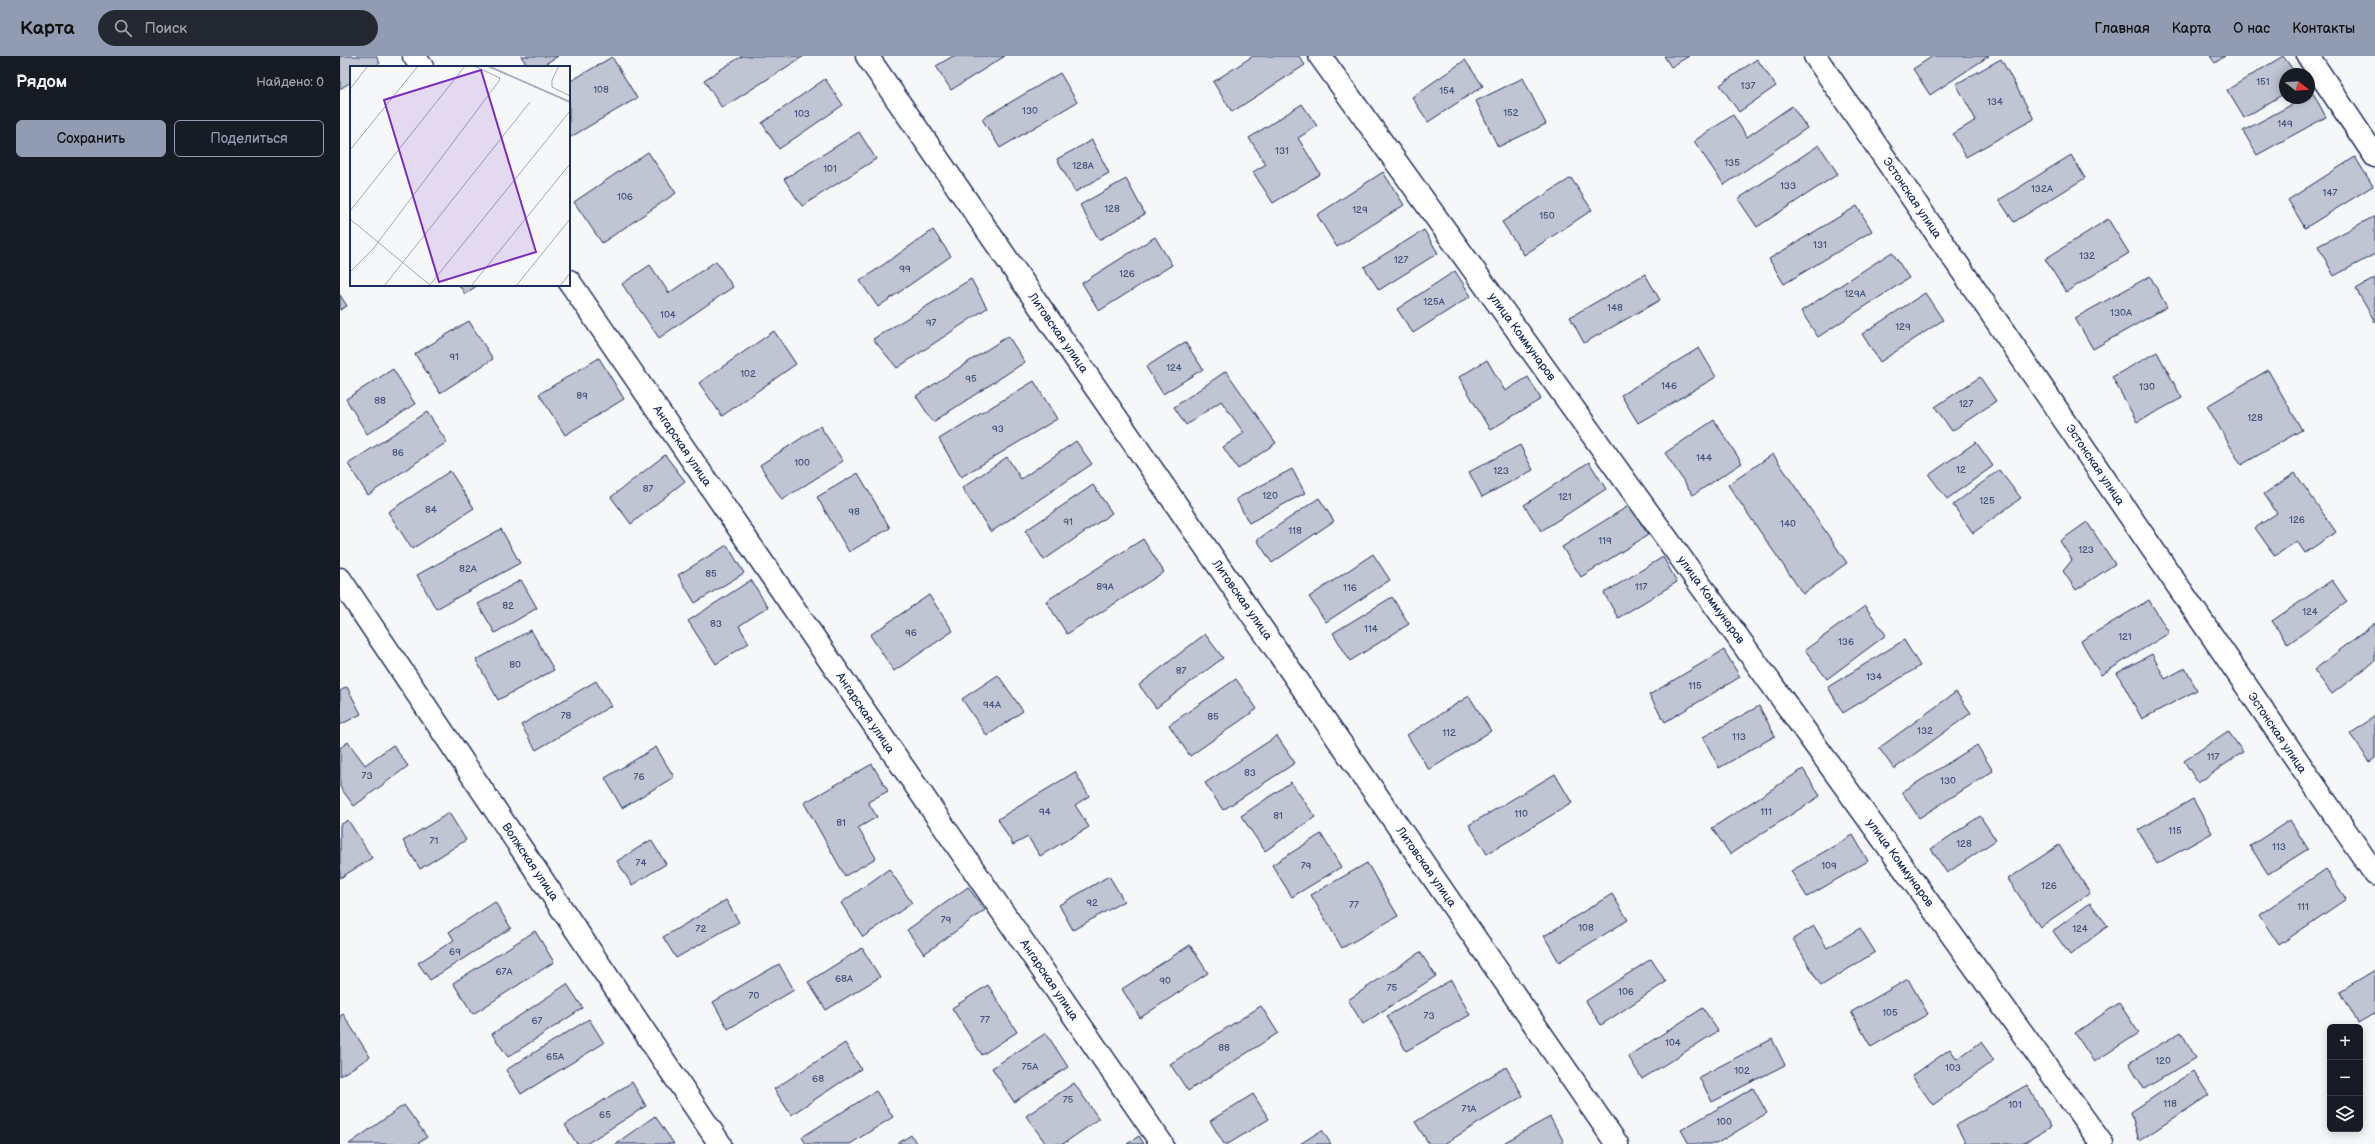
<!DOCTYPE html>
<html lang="ru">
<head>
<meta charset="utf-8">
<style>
  body { margin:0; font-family:"Balsamiq Sans",sans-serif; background:#242831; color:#f1f3f6 }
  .controls { position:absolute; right:12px; bottom:12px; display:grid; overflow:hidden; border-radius:6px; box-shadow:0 2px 10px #0003 }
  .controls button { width:36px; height:36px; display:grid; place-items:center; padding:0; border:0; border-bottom:1px solid #363941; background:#171b24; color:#f1f3f6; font:20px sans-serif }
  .compass { position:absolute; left:1939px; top:12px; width:36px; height:36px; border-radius:50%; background:#171b24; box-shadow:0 2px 10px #0003; rotate:107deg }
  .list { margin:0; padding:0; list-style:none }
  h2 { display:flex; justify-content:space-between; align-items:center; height:52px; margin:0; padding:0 16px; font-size:17px }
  h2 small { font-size:13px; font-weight:400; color:#9ea1a6 }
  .actions { display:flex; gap:8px; padding:12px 16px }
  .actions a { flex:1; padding:9px 0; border:1px solid #919bb2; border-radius:6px; text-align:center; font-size:14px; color:#919bb2 }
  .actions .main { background:#919bb2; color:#111 }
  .icon { flex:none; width:22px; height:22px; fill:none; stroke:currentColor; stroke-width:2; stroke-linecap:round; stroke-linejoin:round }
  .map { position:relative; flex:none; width:2035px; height:1088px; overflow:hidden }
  header { display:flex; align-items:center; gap:24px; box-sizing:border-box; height:56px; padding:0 20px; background:#919bb2; color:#111 }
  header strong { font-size:19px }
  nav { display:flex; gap:22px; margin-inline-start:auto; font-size:14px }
  .search { width:280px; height:36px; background:#242831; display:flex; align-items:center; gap:10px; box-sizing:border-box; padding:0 14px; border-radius:22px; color:#9ea1a6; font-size:15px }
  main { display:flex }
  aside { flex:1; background:#171b24 }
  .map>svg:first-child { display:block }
</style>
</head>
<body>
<header>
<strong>Карта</strong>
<div class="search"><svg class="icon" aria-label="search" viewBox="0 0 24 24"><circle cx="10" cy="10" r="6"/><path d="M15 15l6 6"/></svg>Поиск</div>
<nav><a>Главная</a><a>Карта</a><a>О нас</a><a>Контакты</a></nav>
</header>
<main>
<aside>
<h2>Рядом<small>Найдено: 0</small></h2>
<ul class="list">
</ul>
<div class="actions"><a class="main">Сохранить</a><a>Поделиться</a></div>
</aside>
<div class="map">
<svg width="2035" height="1088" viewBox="0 0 2035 1088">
  <rect width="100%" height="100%" fill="#f6f7f9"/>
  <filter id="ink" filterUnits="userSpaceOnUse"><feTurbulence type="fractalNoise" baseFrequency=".025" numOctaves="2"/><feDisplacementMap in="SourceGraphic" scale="8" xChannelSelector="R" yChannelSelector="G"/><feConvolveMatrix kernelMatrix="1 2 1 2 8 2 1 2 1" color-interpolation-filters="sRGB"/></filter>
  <g filter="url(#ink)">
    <path fill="#c0c4d3" stroke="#1b2f5e" d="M0 0H36L40 7 35 11H11V26L0 33Z
      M181 0H218L200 11H188Z
      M402 0H464L382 52 364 24Z
      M613 0H665L611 34 596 10Z
      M913 0H959L965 9 892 56 873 26Z
      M1324 0H1349L1331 11Z
      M1593 0H1649L1590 39 1573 13Z
      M1870 0H1885L1875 7Z
      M1943 0 1956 18H1945V37L1904 62 1887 34Z
      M272 1 297 42 229 82V26Z
      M1417 3 1436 30 1399 56 1380 29Z
      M1661 3 1694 63 1626 101 1613 78 1636 64 1616 28Z
      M1125 4 1143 30 1088 66 1072 41Z
      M720 17 737 46 660 92 642 63Z
      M1183 22 1206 68 1158 91 1136 45Z
      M485 23 503 49 439 93 422 67Z
      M1973 37 1986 61 1917 99 1903 75 1964 42H1969Z
      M962 48 977 70 958 82 980 118 933 147 913 116 926 108 909 82Z
      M1452 50 1467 72 1384 129 1354 85 1393 59 1407 81Z
      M519 76 536 103 462 150 444 123Z
      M752 84 769 117 735 136 717 103Z
      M1479 89 1498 118 1417 171 1398 143Z
      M308 96 336 137 262 187 234 146Z
      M1731 99 1745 122 1674 166 1659 144Z
      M2015 101 2033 130 1965 172 1948 144Z
      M1043 116 1064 149 997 191 977 159Z
      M1231 122 1252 154 1184 199 1162 166Z
      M786 123 805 158 759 184 740 149Z
      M1517 150 1532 175 1444 228 1429 203Z
      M2035 160V198L1994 220 1978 190Z
      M1768 163 1789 197 1726 236 1705 203Z
      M593 174 611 200 538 251 520 225Z
      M1084 174 1098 197 1039 234 1024 211Z
      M815 181 832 209 759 255 742 227Z
      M1552 196 1569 222 1478 281 1461 255Z
      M376 205 393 231 319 282 282 228 310 209 329 237Z
      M1115 215 1131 240 1073 277 1057 253Z
      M1305 218 1320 244 1244 287 1230 261Z
      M1810 220 1827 251 1753 293 1735 262Z
      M2035 222V266L2016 233Z
      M631 223 647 252 557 312 533 283Z
      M119 229H138L125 238Z
      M1585 237 1603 264 1540 306 1522 278Z
      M0 239 7 250 0 254Z
      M129 265 153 303 100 337 75 298Z
      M434 275 456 308 382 360 359 327Z
      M668 280 685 306 593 366 576 340Z
      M845 286 863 313 823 338 806 311Z
      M1359 292 1376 321 1298 367 1281 339Z
      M1817 296 1842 342 1797 366 1772 321Z
      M259 302 284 343 225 379 199 338Z
      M1147 304 1165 335 1188 321 1201 343 1150 374 1119 321Z
      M53 313 75 348 27 378 6 343Z
      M1928 314 1962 374 1901 409 1867 350Z
      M886 315 936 387 898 413 883 391 904 377 881 345 846 369 834 351Z
      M1640 321 1656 345 1612 375 1595 351Z
      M694 325 717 363 621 421 599 383Z
      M87 356 107 386 28 439 8 408Z
      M1374 364 1402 407 1353 439 1325 397Z
      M480 370 503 405 442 444 420 409Z
      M736 385 752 408 651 476 622 432 667 401 681 423Z
      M1636 386 1653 410 1607 443 1589 419Z
      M1180 389 1193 414 1142 441 1129 416Z
      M1433 398 1507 507 1463 538 1388 429Z
      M325 399 345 425 291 468 271 441Z
      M1249 406 1266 433 1201 475 1184 449Z
      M952 413 965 437 909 467 896 443Z
      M1659 414 1681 442 1633 477 1613 449Z
      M110 415 134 452 72 493 48 456Z
      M518 417 550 472 509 496 477 441Z
      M1955 417 1996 476 1965 497 1957 485 1935 500 1915 472 1937 457 1924 438Z
      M753 429 772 457 704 504 685 475Z
      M979 442 994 465 932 507 917 484Z
      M1290 449 1308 479 1241 521 1222 491Z
      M1747 466 1775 508 1736 534 1723 515 1732 504 1720 485Z
      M161 473 180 507 96 553 77 519Z
      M803 483 824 516 727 578 706 545Z
      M387 489 404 517 355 547 338 519Z
      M1033 498 1050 524 986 566 969 541Z
      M1323 501 1337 526 1278 562 1264 537Z
      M181 524 197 552 155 577 138 548Z
      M411 524 428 551 399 570 409 587 376 608 348 565Z
      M1992 524 2007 546 1948 588 1932 565Z
      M589 539 613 575 554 615 530 579Z
      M1052 541 1069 568 1010 605 993 577Z
      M1809 544 1829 577 1761 619 1741 585Z
      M1525 550 1546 579 1487 623 1465 594Z
      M2035 567V605L1992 638 1974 614Z
      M191 574 214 614 158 644 136 604Z
      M865 578 883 602 816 652 799 629Z
      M1564 584 1580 610 1503 657 1488 631Z
      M1384 594 1400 621 1325 666 1309 639Z
      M1812 598 1825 623 1845 612 1857 634 1802 663 1777 617Z
      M658 619 683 655 647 680 622 643Z
      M896 623 917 653 850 700 829 669Z
      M256 625 271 650 196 694 181 669Z
      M7 631 21 658 0 669V635Z
      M1616 636 1631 657 1554 713 1539 692Z
      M1129 640 1151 675 1089 714 1067 679Z
      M1419 650 1435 680 1379 712 1363 681Z
      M2035 660V702L2030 706 2010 678Z
      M1888 675 1903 696 1858 727 1844 705Z
      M937 680 955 707 883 754 865 727Z
      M8 686 25 709 53 689 68 710 14 750 0 731V692Z
      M1637 689 1653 715 1579 762 1562 736Z
      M316 691 334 721 282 752 265 722Z
      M532 708 548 735 528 746 537 761 518 772 536 802 505 820 464 747Z
      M1463 713 1480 740 1390 798 1372 772Z
      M735 716 749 740 735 749 749 771 700 800 688 781 673 789 658 763Z
      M1215 718 1232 747 1147 798 1129 769Z
      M951 726 975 761 925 795 901 760Z
      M1853 743 1872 777 1817 808 1798 774Z
      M109 757 126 784 80 813 63 785Z
      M1640 760 1656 784 1607 817 1591 793Z
      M8 764 32 802 0 822V769Z
      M1950 764 1968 793 1928 818 1910 790Z
      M981 778 1001 811 952 841 932 809Z
      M1513 779 1528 805 1467 841 1451 815Z
      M311 784 326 808 292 829 277 805Z
      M1719 789 1750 837 1700 871 1668 823Z
      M1027 807 1058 860 1002 892 971 839Z
      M549 813 572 847 523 881 501 847Z
      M1986 813 2006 843 1939 889 1919 859Z
      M769 820 784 845 733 874 719 849Z
      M628 831 645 854 584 898 567 874Z
      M1272 838 1288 864 1219 906 1204 880Z
      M386 844 399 866 336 902 323 881Z
      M155 846 171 872 90 924 78 907 114 884 109 876Z
      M1750 847 1768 870 1730 899 1713 875Z
      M1474 870 1487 892 1520 872 1535 896 1481 930 1453 883Z
      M195 875 214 906 133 958 113 927Z
      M850 889 868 917 800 962 782 933Z
      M522 892 540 921 486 954 468 926Z
      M1080 896 1096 920 1023 968 1008 944Z
      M1311 903 1326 926 1261 969 1246 945Z
      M439 908 454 934 388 973 373 946Z
      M2035 914V957L2018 967 2000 935Z
      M1568 923 1588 958 1531 991 1511 956Z
      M1111 924 1130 959 1066 995 1047 960Z
      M227 928 243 952 168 1001 152 978Z
      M648 929 677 976 642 999 612 952Z
      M1779 947 1799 977 1754 1006 1735 977Z
      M921 950 938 977 848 1035 830 1008Z
      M1363 952 1378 975 1302 1023 1288 1000Z
      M3 958 30 1001 0 1020V960Z
      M249 963 264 987 181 1038 166 1014Z
      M1841 976 1856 1002 1804 1033 1789 1007Z
      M706 977 728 1011 674 1046 652 1012Z
      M1432 983 1445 1009 1372 1046 1359 1021Z
      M1641 986 1654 1004 1593 1049 1572 1020 1610 993 1617 1003Z
      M505 987 521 1013 451 1059 434 1033Z
      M1166 1011 1183 1040 1104 1088H1089L1075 1066Z
      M1853 1015 1869 1039 1799 1085 1791 1056Z
      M292 1026 306 1050 246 1088H237L225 1069Z
      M734 1027 759 1063 723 1088H706L686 1060Z
      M1687 1029 1711 1071 1682 1088H1626L1616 1069Z
      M1413 1032 1427 1057 1376 1088H1349L1341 1074Z
      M536 1035 553 1061 510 1088H466L462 1081Z
      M913 1038 929 1063 888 1088H884L870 1065Z
      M64 1049 87 1081 77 1088H9Z
      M315 1060 334 1088H275Z
      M1210 1061 1224 1086 1220 1088H1166L1165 1086Z
      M982 1074 991 1088H960Z
      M571 1079 577 1088H557Z
      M799 1080 804 1088H787Z"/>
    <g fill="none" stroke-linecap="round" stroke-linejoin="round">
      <defs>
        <path id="street" d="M74 0 82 11
          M527 0 1277 1088
          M980 0 1762 1088
          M1475 0 2035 818
          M1968 0 2035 100
          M229 225 822 1088
          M0 523 380 1088"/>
      </defs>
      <use href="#street" stroke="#1b2f5e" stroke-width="25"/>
      <use href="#street" stroke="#fff" stroke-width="22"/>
    </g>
  </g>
  <g text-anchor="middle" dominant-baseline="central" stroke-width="3" stroke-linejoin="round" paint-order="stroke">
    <g font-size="10" fill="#44547b">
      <text x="1923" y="26">151</text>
      <text x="1408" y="30">137</text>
      <text x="261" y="34">108</text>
      <text x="1107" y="35">154</text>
      <text x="1655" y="46">134</text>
      <text x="690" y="55">130</text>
      <text x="1171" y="57">152</text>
      <text x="462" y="58">103</text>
      <text x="1945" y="68">149</text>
      <text x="942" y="95">131</text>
      <text x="1392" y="107">135</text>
      <text x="743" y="110">128А</text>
      <text x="490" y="113">101</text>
      <text x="1448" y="130">133</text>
      <text x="1702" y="133">132А</text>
      <text x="1990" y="137">147</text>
      <text x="285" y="141">106</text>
      <text x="772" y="153">128</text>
      <text x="1020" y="154">129</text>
      <text x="1207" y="160">150</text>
      <text x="1480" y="189">131</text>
      <text x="1747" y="200">132</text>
      <text x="1061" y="204">127</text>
      <text x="565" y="213">99</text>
      <text x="787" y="218">126</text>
      <text x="1515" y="238">129А</text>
      <text x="1094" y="246">125А</text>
      <text x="1275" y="252">148</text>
      <text x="1781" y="257">130А</text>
      <text x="328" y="259">104</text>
      <text x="591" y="267">97</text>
      <text x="1563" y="271">129</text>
      <text x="114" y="301">91</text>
      <text x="834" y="312">124</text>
      <text x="408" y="318">102</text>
      <text x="631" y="323">95</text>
      <text x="1329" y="330">146</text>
      <text x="1807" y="331">130</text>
      <text x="242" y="340">89</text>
      <text x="40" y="345">88</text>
      <text x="1626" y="348">127</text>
      <text x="1915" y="362">128</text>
      <text x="658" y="373">93</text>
      <text x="58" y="397">86</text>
      <text x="1364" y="402">144</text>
      <text x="462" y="407">100</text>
      <text x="1621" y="414">12</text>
      <text x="1161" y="415">123</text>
      <text x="308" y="433">87</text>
      <text x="930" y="440">120</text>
      <text x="1225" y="441">121</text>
      <text x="1647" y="445">125</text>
      <text x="91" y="454">84</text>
      <text x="514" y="456">98</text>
      <text x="1957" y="464">126</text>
      <text x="728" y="466">91</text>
      <text x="1448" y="468">140</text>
      <text x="955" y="475">118</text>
      <text x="1265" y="485">119</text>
      <text x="1746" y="494">123</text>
      <text x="128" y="513">82А</text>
      <text x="371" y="518">85</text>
      <text x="765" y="531">89А</text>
      <text x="1301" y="531">117</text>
      <text x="1010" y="532">116</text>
      <text x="168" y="550">82</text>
      <text x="1970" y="556">124</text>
      <text x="376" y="568">83</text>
      <text x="1031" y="573">114</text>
      <text x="571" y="577">96</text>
      <text x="1785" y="581">121</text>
      <text x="1506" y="586">136</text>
      <text x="175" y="609">80</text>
      <text x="841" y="615">87</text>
      <text x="1534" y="621">134</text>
      <text x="1355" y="630">115</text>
      <text x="652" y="649">94А</text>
      <text x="226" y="660">78</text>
      <text x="873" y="661">85</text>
      <text x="1585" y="675">132</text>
      <text x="1109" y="677">112</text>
      <text x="1399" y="681">113</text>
      <text x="1873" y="701">117</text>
      <text x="910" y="717">83</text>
      <text x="27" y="720">73</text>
      <text x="299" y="721">76</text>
      <text x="1608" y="725">130</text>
      <text x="705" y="756">94</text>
      <text x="1426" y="756">111</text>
      <text x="1181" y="758">110</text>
      <text x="938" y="760">81</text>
      <text x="501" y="767">81</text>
      <text x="1835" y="775">115</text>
      <text x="94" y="785">71</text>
      <text x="1624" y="788">128</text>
      <text x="1939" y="791">113</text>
      <text x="301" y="807">74</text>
      <text x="966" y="810">79</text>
      <text x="1489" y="810">109</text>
      <text x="1709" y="830">126</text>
      <text x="752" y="847">92</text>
      <text x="1014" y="849">77</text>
      <text x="1963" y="851">111</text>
      <text x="606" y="864">79</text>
      <text x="1246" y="872">108</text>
      <text x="361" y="873">72</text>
      <text x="1740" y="873">124</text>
      <text x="115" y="896">69</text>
      <text x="164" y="916">67А</text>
      <text x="504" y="923">68А</text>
      <text x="825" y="925">90</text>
      <text x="1052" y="932">75</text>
      <text x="1286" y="936">106</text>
      <text x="414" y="940">70</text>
      <text x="1550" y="957">105</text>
      <text x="1089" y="960">73</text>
      <text x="645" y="964">77</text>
      <text x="197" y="965">67</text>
      <text x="1333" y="987">104</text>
      <text x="884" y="992">88</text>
      <text x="215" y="1001">65А</text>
      <text x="1823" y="1005">120</text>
      <text x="690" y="1011">75А</text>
      <text x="1613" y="1012">103</text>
      <text x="1402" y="1015">102</text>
      <text x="478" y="1023">68</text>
      <text x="728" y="1044">75</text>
      <text x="1830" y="1048">118</text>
      <text x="1675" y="1049">101</text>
      <text x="1129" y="1053">71А</text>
      <text x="265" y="1059">65</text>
      <text x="1384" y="1066">100</text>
    </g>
    <g font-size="12" fill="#1b2f5e" stroke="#fff">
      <text transform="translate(1572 142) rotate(56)">Эстонская улица</text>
      <text transform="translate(718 277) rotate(55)">Литовская улица</text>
      <text transform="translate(1182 281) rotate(54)">улица Коммунаров</text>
      <text transform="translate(342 390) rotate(56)">Ангарская улица</text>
      <text transform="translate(1755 409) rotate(56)">Эстонская улица</text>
      <text transform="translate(902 544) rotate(55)">Литовская улица</text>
      <text transform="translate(1371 544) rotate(54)">улица Коммунаров</text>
      <text transform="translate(525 657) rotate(56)">Ангарская улица</text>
      <text transform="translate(1937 677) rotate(56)">Эстонская улица</text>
      <text transform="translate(190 806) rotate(56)">Волжская улица</text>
      <text transform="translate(1560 807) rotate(54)">улица Коммунаров</text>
      <text transform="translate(1086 811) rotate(55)">Литовская улица</text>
      <text transform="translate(709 924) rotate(56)">Ангарская улица</text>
    </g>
  </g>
  <g transform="translate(10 10)">
    <rect width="220" height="220" fill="#f6f7f9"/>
    <path fill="none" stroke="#a9b0c1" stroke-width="2" d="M138 0 220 36"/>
    <path fill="none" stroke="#9ea7bb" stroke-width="1" d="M209 0 202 14V21L220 30M0 23 18 0M0 84 68 0M0 145 115 0M0 153 81 220M0 206 23 183 149 15 150 12 124 0M34 220 180 36M79 220 220 45M121 220 220 98M166 220 220 153M210 220 220 207"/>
    <path fill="#7b2cbf" fill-opacity="0.15" stroke="#7b2cbf" stroke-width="2" d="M131 4 186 186 89 216 34 34Z"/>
    <rect width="220" height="220" fill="none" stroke="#1b2f5e" stroke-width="2"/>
  </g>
</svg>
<div class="controls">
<button>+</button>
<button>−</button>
<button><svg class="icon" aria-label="layers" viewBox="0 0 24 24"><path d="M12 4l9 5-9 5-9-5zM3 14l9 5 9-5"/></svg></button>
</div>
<svg class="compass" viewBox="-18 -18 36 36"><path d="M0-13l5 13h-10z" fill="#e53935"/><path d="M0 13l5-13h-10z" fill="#9ea1a6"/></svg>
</div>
</main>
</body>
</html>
